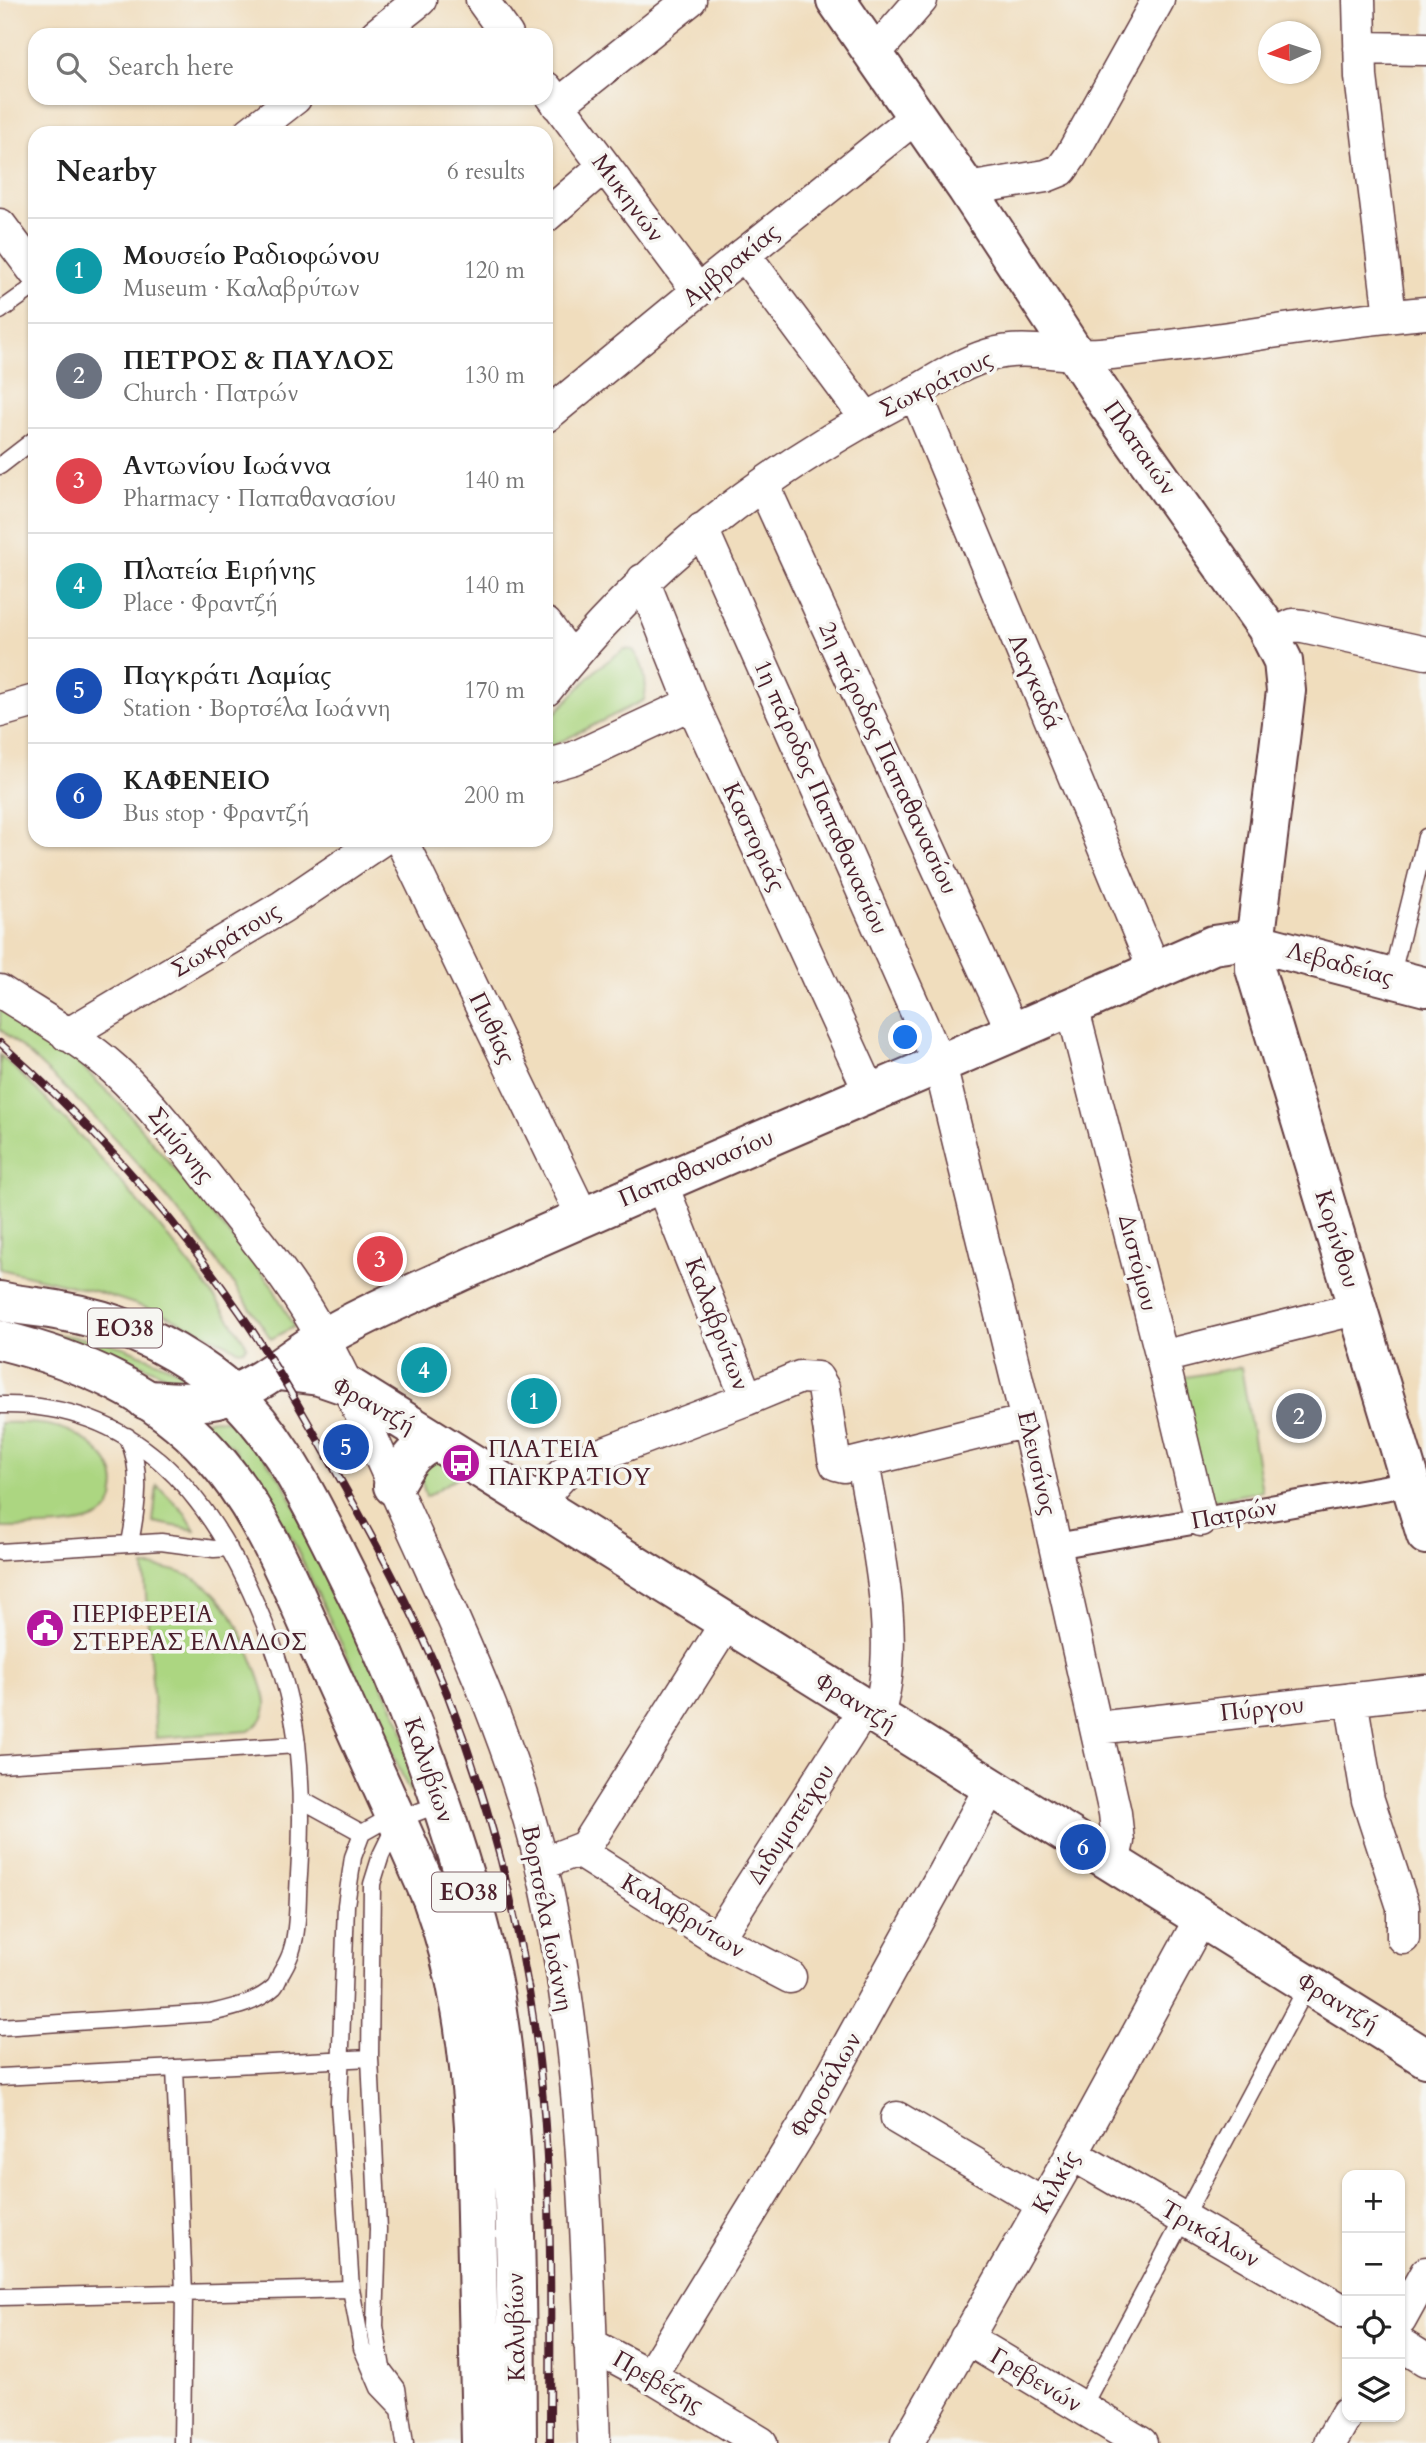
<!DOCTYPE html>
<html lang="en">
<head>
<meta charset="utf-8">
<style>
  body { margin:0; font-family:Cardo,serif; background:#f2f2f2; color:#222 }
  .controls { position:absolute; right:21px; bottom:21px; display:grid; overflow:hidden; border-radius:14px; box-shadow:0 2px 5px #0004 }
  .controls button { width:63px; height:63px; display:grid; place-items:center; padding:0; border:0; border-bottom:2px solid #e0e0e0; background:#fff; color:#222; font:35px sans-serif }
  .compass { position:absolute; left:1258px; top:21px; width:63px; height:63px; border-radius:50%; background:#fff; box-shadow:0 2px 5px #0004; rotate:267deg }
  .you { position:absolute; left:906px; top:1038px; width:24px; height:24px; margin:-18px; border:5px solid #fff; border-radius:50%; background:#1a73e8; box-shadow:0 0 0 10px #1a73e833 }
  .badge { display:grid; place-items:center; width:46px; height:46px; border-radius:50%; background:#b5179e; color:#fff; font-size:23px; font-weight:700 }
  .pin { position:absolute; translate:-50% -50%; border:4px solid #fff; box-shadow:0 2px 7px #0006 }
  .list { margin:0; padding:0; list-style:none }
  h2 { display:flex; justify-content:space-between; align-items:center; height:91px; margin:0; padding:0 28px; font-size:30px }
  h2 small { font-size:23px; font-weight:400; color:#767676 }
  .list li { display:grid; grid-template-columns:46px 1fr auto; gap:21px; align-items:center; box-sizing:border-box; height:105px; padding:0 28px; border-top:2px solid #e0e0e0 }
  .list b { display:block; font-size:26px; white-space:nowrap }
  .list p { margin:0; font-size:23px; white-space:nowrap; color:#767676 }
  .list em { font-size:23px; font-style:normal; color:#767676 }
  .icon { flex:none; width:38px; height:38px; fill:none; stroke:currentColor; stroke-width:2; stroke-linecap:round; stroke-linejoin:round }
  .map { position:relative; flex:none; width:1426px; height:2443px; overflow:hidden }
  .search { position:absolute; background:#fff; box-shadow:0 2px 5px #0004; left:28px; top:28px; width:525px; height:77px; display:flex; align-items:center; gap:18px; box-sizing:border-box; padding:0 24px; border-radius:21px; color:#767676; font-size:26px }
  .panel { position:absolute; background:#fff; box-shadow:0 2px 5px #0004; left:28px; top:126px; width:525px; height:721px; border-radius:21px }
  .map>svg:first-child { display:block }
</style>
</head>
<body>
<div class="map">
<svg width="1426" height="2443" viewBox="0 0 1426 2443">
  <rect width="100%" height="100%" fill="#f6f6f2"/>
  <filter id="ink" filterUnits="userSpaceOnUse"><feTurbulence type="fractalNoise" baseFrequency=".0143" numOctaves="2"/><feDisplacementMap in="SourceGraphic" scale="14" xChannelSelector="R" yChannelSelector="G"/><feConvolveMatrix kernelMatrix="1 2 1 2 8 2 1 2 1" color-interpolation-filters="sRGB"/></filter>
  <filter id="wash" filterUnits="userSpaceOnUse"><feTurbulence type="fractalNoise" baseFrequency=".00686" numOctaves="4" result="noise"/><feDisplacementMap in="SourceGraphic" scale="28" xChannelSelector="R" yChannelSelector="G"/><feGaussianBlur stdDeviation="1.57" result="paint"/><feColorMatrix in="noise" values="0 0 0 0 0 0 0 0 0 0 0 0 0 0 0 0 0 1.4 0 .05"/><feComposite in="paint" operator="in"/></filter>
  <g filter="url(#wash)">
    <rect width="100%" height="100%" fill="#f0ddbd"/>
    <path fill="#acd681" stroke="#7b7a56" stroke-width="2" d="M624 649 633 650C644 663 648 684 644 700L546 749V723L597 669Z
      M0 1007 66 1051 124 1108 271 1284 294 1327 271 1339C197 1225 104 1117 0 1029Z
      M0 1055C39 1090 73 1128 108 1167 158 1224 206 1281 247 1345L244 1349 239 1350 162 1313 98 1292 0 1269Z
      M0 1321 24 1330 98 1340 126 1348 181 1372 198 1393C174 1379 150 1367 124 1358 84 1344 41 1339 0 1330Z
      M1241 1367 1262 1491 1203 1502 1174 1379Z
      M216 1419 232 1421 240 1427 283 1482 401 1723 416 1789 413 1792 409 1791 383 1732 290 1535 246 1464 232 1447 197 1421Z
      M0 1423C40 1422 70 1423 100 1453 111 1464 117 1477 114 1492 113 1504 108 1513 97 1518 76 1529 25 1527 0 1528Z
      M429 1454 467 1471 426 1497 419 1471Z
      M157 1485 185 1513 195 1530 153 1522Z
      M144 1567C169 1566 196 1575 214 1593 220 1599 226 1607 231 1614 240 1626 267 1692 266 1705 265 1718 259 1724 249 1731L156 1738Z"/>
  </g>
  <g filter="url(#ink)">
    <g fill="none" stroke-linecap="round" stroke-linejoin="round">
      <defs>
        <path id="service" d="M0 311 35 286
          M0 466 35 439
          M1391 978 1426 837
          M0 1405C134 1402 208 1492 257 1606 276 1649 291 1696 297 1743 302 1788 302 1831 299 1875 297 1899 299 1927 292 1949 290 1958 285 1966 281 1973 279 1978 277 1984 274 1987 257 2003 232 2008 211 2013L0 2027
          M127 1436C143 1469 137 1507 130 1543
          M0 1552 161 1542 214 1549 229 1548
          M0 1764 297 1745
          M302 1800 362 1833
          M395 1826 381 1855 372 1884 370 2058 378 2229 375 2326 382 2368 397 2388 405 2443
          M175 2068 184 2293 182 2443
          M0 2077 370 2058
          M0 2297 351 2289
          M1082 2408 1308 1985
          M401 2411 379 2388 362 2348 351 2289 339 2102 346 1905 353 1857 362 1833 378 1824 397 1820 442 1803"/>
        <path id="pedestrian" d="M1056 1546 1412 1483"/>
        <path id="minor" d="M482 0 507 35
          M1359 0 1361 77 1390 316
          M376 35 420 0
          M1360 48 1426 49
          M874 54 921 0
          M546 88 698 291
          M558 105 690 0
          M250 133 295 98
          M967 189 1046 176 1061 170 1071 156 1158 0
          M546 216 604 166
          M0 225 35 272
          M744 254 866 418
          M915 392 1155 971
          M546 416 698 291 917 116
          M763 485 1013 1032
          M702 529 940 1065 1027 1421 1115 1813 1118 1841 1113 1863
          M643 580 692 703 870 1092
          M546 624 571 658
          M1271 636 1293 625 1303 626 1426 653
          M546 690C644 564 764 472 905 398 932 383 959 364 989 355 1026 344 1063 357 1100 354 1209 344 1317 322 1426 313
          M0 711 35 701
          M546 766 574 758 692 703
          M401 840 583 1217
          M0 991C38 1016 81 1039 115 1070 155 1107 188 1152 221 1195 258 1242 297 1288 325 1342 360 1407 388 1475 419 1542 466 1646 515 1752 541 1864 586 2052 587 2250 594 2443
          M1072 1006 1162 1357 1201 1520
          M67 1035 282 907 381 840
          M1162 1357 1359 1308
          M747 1399 800 1377 817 1378 823 1388 834 1458 836 1464 844 1466 1027 1421
          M863 1463C876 1535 903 1647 877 1716
          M537 1503 563 1474 586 1460 747 1399 661 1183
          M1351 1699 1368 1800 1403 1907V1938
          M1097 1728 1426 1691
          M578 1851 717 1939 790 1977
          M541 1864 585 1847 727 1622
          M717 1939 865 1708
          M897 2118 1043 2204
          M1072 2154 1347 2313
          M1400 2320 1426 2273
          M966 2338 1141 2443
          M590 2344 650 2376 761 2443
          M1400 2344 1426 2360
          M650 2376 804 2126 991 1787
          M907 2443 1072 2154 1201 1918
          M1330 2443 1347 2413"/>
        <path id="tertiary" d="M836 0 967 189 1108 404 1266 627 1283 661 1286 691 1255 943V969L1426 1535"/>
        <path id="secondary" d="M278 1371 319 1376 348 1386 1426 2058
          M146 1400C176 1401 204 1406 233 1394 270 1379 294 1354 327 1336 370 1311 415 1293 460 1272 709 1160 963 1056 1213 945L1241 941 1261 944 1426 987
          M393 1486C406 1464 411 1451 436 1441"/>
        <path id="primary" d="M0 1301C20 1306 41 1307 61 1311 116 1320 166 1343 211 1376 275 1423 310 1501 345 1571 391 1662 427 1755 457 1852 473 1904 489 1957 497 2011 519 2153 516 2300 517 2443
          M0 1340C80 1360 155 1391 211 1454 261 1509 289 1581 319 1648 357 1731 395 1815 432 1899 459 1973 469 2048 474 2126L481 2443"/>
      </defs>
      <use href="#service" stroke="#633c41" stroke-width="19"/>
      <use href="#pedestrian" stroke="#633c41" stroke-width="28"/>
      <use href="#minor" stroke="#633c41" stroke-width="35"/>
      <use href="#tertiary" stroke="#633c41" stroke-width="42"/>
      <use href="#secondary" stroke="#633c41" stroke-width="42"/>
      <use href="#primary" stroke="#633c41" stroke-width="42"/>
      <use href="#service" stroke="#fff" stroke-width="16"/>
      <use href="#pedestrian" stroke="#fff" stroke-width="24"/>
      <use href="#minor" stroke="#fff" stroke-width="32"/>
      <use href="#tertiary" stroke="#fff" stroke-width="38"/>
      <use href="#secondary" stroke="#fff" stroke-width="38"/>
      <use href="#primary" stroke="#fff" stroke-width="38"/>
      <defs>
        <path id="rail" d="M0 1043C89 1122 171 1213 239 1311 276 1364 308 1422 340 1479 379 1549 418 1621 448 1696 491 1807 521 1926 537 2044 554 2176 550 2311 550 2443"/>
      </defs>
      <use href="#rail" stroke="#4a1f2b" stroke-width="8"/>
      <use href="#rail" stroke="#f6f6f2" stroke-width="5" stroke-dasharray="16" stroke-linecap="butt"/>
    </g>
  </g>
  <defs>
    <symbol id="bus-disc" viewBox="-11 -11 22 22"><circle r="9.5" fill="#b5179e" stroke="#f6f6f2"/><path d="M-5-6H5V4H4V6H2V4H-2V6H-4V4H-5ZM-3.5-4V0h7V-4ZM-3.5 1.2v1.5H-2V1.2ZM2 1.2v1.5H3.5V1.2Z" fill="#fff"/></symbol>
    <symbol id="civic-disc" viewBox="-11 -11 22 22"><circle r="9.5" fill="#b5179e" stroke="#f6f6f2"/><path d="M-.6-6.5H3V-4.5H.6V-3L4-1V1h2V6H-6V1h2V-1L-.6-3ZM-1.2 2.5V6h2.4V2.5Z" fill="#fff"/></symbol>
  </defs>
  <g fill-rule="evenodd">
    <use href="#bus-disc" x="439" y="1441" width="44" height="44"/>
    <use href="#civic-disc" x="23" y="1606" width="44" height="44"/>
  </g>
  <g text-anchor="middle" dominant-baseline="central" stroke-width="7" stroke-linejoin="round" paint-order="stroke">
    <g fill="#f6f6f2" stroke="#7e6067" stroke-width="2">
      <rect x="88" y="1308.5" width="74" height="39" rx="5"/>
      <rect x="432" y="1872.5" width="74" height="39" rx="5"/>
    </g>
    <g font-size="23" font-weight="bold" fill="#4a1f2b">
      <text x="125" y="1328">ΕΟ38</text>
      <text x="469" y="1892">ΕΟ38</text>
    </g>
    <g font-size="24" fill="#4a1f2b" stroke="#f6f6f2">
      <text transform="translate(628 198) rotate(53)">Μυκηνών</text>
      <text transform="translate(731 265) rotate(-39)">Αμβρακίας</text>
      <text transform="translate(936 384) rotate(-26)">Σωκράτους</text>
      <text transform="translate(1140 448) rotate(55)">Πλαταιών</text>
      <text transform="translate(1035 682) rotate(67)">Λαγκαδά</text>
      <text transform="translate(888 758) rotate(65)">2η πάροδος Παπαθανασίου</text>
      <text transform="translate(821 797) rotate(66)">1η πάροδος Παπαθανασίου</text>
      <text transform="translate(754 837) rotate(65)">Καστοριάς</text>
      <text transform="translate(226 940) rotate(-31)">Σωκράτους</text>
      <text transform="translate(1340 964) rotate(15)">Λεβαδείας</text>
      <text transform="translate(492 1028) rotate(64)">Πυθίας</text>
      <text transform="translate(181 1145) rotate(51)">Σμύρνης</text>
      <text transform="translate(696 1168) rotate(-23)">Παπαθανασίου</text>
      <text transform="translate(1337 1239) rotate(73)">Κορίνθου</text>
      <text transform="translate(1138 1263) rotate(76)">Διστόμου</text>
      <text transform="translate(717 1324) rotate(69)">Καλαβρύτων</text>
      <text transform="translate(374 1406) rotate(29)">Φραντζή</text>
      <text transform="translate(1037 1463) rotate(77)">Ελευσίνος</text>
      <text transform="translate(1234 1514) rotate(-10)">Πατρών</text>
      <text transform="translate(856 1703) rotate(32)">Φραντζή</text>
      <text transform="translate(1262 1709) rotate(-6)">Πύργου</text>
      <text transform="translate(429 1770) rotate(71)">Καλυβίων</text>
      <text transform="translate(791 1824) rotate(-57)">Διδυμοτείχου</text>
      <text transform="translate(683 1916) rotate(31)">Καλαβρύτων</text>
      <text transform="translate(547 1918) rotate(79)">Βορτσέλα Ιωάννη</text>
      <text transform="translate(1338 2003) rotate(32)">Φραντζή</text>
      <text transform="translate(826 2085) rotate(-60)">Φαρσάλων</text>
      <text transform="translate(1056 2182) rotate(-60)">Κιλκίς</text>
      <text transform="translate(1210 2234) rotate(30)">Τρικάλων</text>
      <text transform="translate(516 2327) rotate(-91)">Καλυβίων</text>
      <text transform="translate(1036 2380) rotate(31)">Γρεβενών</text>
      <text transform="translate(658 2382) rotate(30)">Πρεβέζης</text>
    </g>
    <g font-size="24" fill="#4a1f2b" stroke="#f6f6f2" text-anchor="start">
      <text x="488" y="1449">ΠΛΑΤΕΙΑ<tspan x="488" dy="28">ΠΑΓΚΡΑΤΙΟΥ</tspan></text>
      <text x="72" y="1614">ΠΕΡΙΦΕΡΕΙΑ<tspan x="72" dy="28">ΣΤΕΡΕΑΣ ΕΛΛΑΔΟΣ</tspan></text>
    </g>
  </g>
</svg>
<div class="controls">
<button>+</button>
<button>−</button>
<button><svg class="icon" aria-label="locate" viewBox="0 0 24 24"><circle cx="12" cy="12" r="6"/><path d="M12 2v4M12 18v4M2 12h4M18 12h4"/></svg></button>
<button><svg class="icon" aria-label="layers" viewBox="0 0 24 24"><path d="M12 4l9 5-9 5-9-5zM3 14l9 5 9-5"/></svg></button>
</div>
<svg class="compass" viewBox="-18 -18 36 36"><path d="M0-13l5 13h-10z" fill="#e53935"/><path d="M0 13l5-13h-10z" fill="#767676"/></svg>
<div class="you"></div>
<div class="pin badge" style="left:534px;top:1401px;background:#0f9aa8">1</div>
<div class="pin badge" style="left:1299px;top:1416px;background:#6b7280">2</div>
<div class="pin badge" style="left:380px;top:1259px;background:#e0444e">3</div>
<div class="pin badge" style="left:424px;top:1370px;background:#0f9aa8">4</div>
<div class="pin badge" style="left:346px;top:1447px;background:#1a4fb4">5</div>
<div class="pin badge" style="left:1083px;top:1847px;background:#1a4fb4">6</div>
<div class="search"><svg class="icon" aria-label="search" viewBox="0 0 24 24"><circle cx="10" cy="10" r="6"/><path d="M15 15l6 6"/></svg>Search here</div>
<section class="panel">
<h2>Nearby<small>6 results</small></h2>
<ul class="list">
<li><span class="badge" style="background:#0f9aa8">1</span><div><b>Μουσείο Ραδιοφώνου</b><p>Museum · Καλαβρύτων</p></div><em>120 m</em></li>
<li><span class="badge" style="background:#6b7280">2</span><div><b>ΠΕΤΡΟΣ &amp; ΠΑΥΛΟΣ</b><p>Church · Πατρών</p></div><em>130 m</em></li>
<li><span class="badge" style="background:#e0444e">3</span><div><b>Αντωνίου Ιωάννα</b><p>Pharmacy · Παπαθανασίου</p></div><em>140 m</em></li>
<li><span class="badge" style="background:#0f9aa8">4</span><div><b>Πλατεία Ειρήνης</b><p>Place · Φραντζή</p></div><em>140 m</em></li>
<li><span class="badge" style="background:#1a4fb4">5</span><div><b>Παγκράτι Λαμίας</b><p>Station · Βορτσέλα Ιωάννη</p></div><em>170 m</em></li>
<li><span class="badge" style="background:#1a4fb4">6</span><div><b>ΚΑΦΕΝΕΙΟ</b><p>Bus stop · Φραντζή</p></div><em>200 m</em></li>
</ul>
</section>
</div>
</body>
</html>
